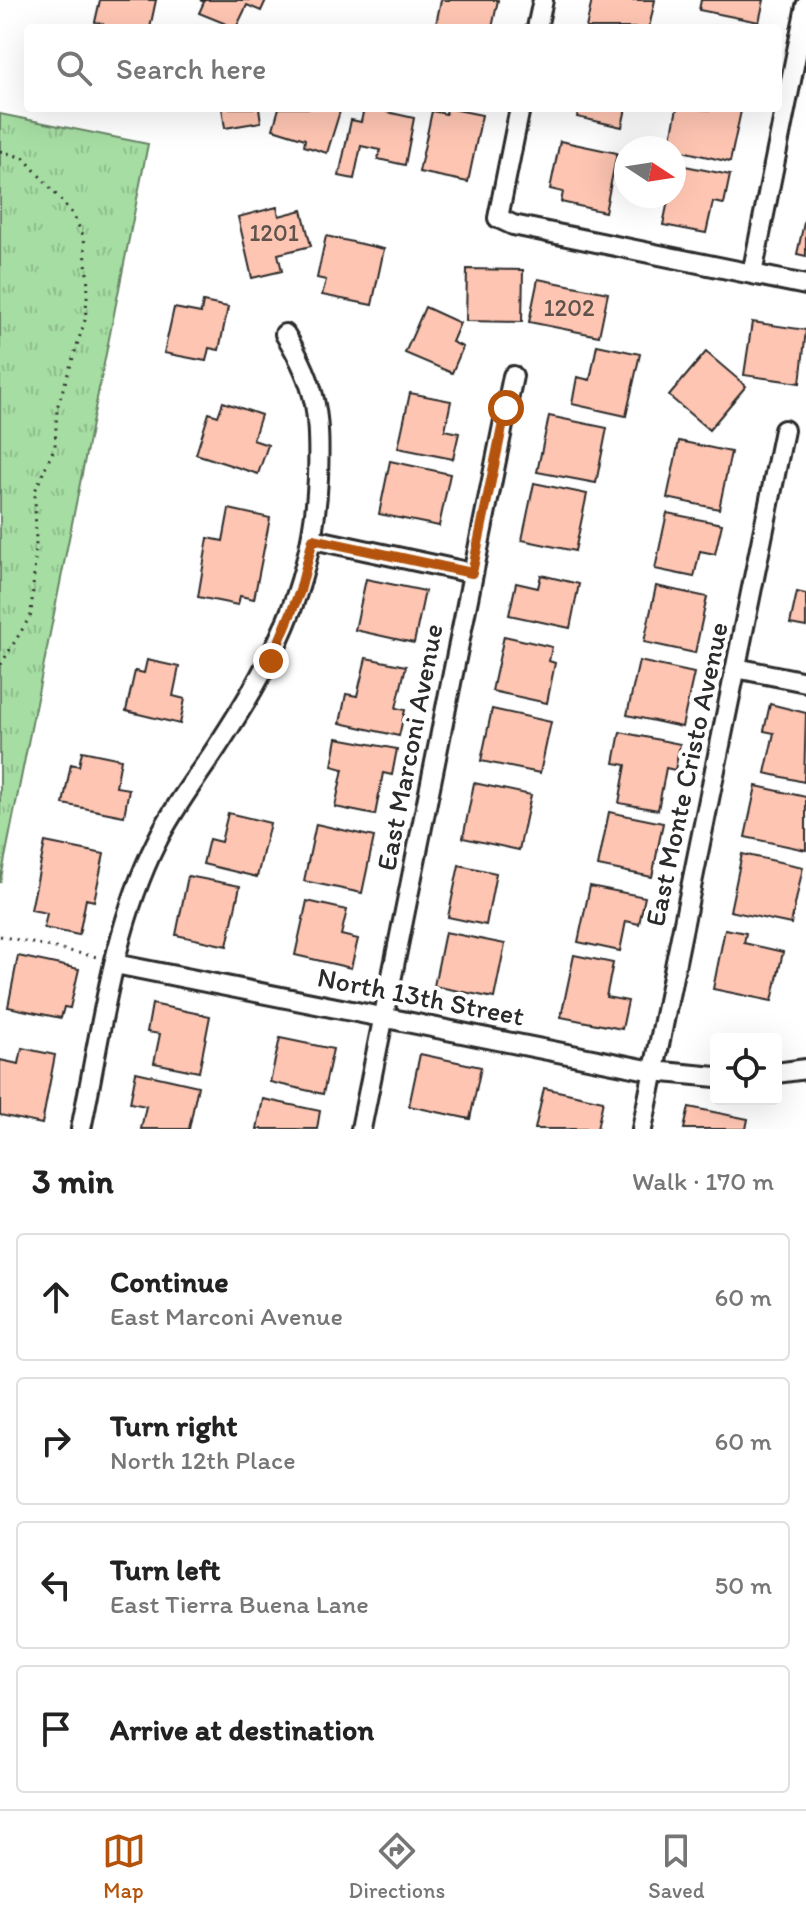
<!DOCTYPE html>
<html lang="en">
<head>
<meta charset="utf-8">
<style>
  body { margin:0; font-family:Itim,sans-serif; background:#f6f6f6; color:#222 }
  .controls { position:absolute; right:24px; bottom:24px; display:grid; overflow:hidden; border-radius:8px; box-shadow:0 8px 32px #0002 }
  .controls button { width:72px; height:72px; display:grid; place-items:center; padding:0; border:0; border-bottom:2px solid #e0e0e0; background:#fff; color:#222; font:40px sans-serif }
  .compass { position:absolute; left:614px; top:136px; width:72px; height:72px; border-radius:50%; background:#fff; box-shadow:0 8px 32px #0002; rotate:102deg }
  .stop { position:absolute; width:24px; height:24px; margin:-18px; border:6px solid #b45309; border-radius:50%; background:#fff }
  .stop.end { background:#b45309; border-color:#fff; box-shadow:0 2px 8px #0008 }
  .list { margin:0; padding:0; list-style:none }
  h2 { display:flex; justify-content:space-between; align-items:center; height:104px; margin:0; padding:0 32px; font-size:34px }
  h2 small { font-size:26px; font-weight:400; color:#767676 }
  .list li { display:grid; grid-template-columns:52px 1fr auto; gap:24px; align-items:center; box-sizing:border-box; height:128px; margin:0 16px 16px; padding:0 16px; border:2px solid #e0e0e0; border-radius:8px }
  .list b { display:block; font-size:30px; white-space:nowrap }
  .list p { margin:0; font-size:26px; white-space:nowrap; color:#767676 }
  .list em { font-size:26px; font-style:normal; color:#767676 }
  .icon { flex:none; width:44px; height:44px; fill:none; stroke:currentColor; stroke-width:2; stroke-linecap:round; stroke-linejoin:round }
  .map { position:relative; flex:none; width:806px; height:1129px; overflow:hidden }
  .search { position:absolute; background:#fff; box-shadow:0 8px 32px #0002; left:24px; right:24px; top:24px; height:88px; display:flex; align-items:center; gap:20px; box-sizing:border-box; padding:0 28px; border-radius:8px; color:#767676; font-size:30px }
  .sheet { height:680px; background:#fff }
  nav { display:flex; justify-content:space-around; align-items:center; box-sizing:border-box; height:112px; border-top:2px solid #e0e0e0; background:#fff; font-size:22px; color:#767676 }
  nav a { display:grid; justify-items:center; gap:4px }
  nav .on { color:#b45309 }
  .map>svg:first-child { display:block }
</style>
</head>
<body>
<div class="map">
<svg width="806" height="1129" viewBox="0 0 806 1129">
  <defs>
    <pattern id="grass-tufts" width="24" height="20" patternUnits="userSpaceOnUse" patternTransform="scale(2)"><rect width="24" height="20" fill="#a5dda2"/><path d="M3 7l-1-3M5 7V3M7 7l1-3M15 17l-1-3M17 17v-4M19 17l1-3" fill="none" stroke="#8ebe8c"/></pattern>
  </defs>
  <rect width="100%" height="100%" fill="#fff"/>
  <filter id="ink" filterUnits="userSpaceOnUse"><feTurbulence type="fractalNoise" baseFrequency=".0125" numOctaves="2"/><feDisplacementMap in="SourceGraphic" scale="16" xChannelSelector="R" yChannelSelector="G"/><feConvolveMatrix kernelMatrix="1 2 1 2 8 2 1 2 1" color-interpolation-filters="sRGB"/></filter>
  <g filter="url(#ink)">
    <path fill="url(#grass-tufts)" stroke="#688466" stroke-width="2" d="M0 114 148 144 0 883Z"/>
    <path fill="#fec5b2" stroke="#2b2b2b" stroke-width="2" d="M100 0H156L150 28H102L103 24 95 22Z
      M200 0H266L261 11 247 5 236 28 199 13 204 2Z
      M441 0H498L492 28 436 24Z
      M592 0H655L649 28H586Z
      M701 0H764L759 22 699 10Z
      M222 108H259L261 122 225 128Z
      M279 108H341L327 153 304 146 305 139 273 129Z
      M364 108H388L387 112 414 118 405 165 378 159 380 150 361 146 354 179 339 176 351 120 361 122Z
      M447 108 482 115 468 182 419 172 432 111 446 114Z
      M579 108H626L622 127 577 117Z
      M677 108 741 111 730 162 669 148Z
      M560 141 617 153 605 212 561 202 563 192 550 189Z
      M675 164 730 175 724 204 713 202 706 233 663 225 669 196H674Z
      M277 207 279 216 302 210 311 246 278 254 282 271 252 278 238 217Z
      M806 214V256L797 254Z
      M326 236 384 249 372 305 322 295 326 280 317 278Z
      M467 269 523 270 522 322 466 321Z
      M538 279 608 293 599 336 529 322Z
      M203 302 228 307 219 350 209 348 206 361 164 353 174 308 201 313Z
      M425 307 460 323 452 342 463 347 452 373 405 353Z
      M752 322 806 330 800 383 744 375Z
      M597 345 640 354 626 416 572 404 577 377 590 380Z
      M706 352 746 386 709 430 669 396Z
      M410 393 451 401 445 430 459 433 453 459 398 448Z
      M223 402 261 415 253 440 268 445 258 474 196 454 209 413 218 416Z
      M549 416 607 428 596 483 537 472Z
      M679 441 731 452 719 509 667 498Z
      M390 461 450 474 439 526 379 514Z
      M534 483 587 494 575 551 522 540Z
      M229 509 270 518 254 599 240 596 238 605 198 597 208 538 223 541Z
      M667 513 722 524 715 554 700 551 694 577 655 569Z
      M541 575 579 584 570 628 509 615 516 583 538 588Z
      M366 579 425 591 414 643 355 630Z
      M656 586 707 597 695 653 644 642Z
      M797 592 806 594V627L790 624Z
      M504 636 552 647 549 661 555 663 547 703 492 691Z
      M366 658 406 666 396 708 405 710 399 736 340 723 346 694 357 696Z
      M147 660 179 667 173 696 185 699 180 724 126 711 135 671 144 673Z
      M639 661 694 673 682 727 627 715Z
      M770 704 806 713 804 782 765 773 774 733 764 731Z
      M492 709 551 722 540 773 481 761Z
      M620 732 680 744 675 770 666 768 658 810 619 803 626 765 614 763Z
      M337 738 397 749 392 775 383 773 375 815 335 807 343 769 332 766Z
      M82 751 121 759 116 787 129 789 124 816 63 804 71 764 79 766Z
      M474 783 531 795 519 850 463 838Z
      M756 786 806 797V850L745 837Z
      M609 812 663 823 652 877 598 866Z
      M228 813 270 823 257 877 203 864 209 839 221 842Z
      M316 824 374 837 362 893 304 881Z
      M45 842 104 854 94 901 86 899 79 935 44 928 47 913 31 910Z
      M742 854 803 867 791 924 730 911Z
      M459 865 496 873 486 925 448 917Z
      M188 876 240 886 227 946 176 935Z
      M590 886 645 897 639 924 626 921 620 951 578 942Z
      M307 901 347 910 341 935 358 939 351 968 295 955Z
      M725 929 746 933 744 943 783 952 772 1001 713 989Z
      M445 932 505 944 494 998 434 986Z
      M574 955 613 963 606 997 628 1001 622 1029 561 1017Z
      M18 956 79 969 70 1008 64 1007 61 1018 8 1007Z
      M152 1004 210 1016 199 1072 154 1063 160 1034 147 1032Z
      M280 1038 333 1049 323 1094 270 1082Z
      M22 1048 55 1055 42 1124 0 1115V1060L19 1064Z
      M420 1054 481 1067 470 1119 409 1106Z
      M136 1072 198 1086 189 1129H141L146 1106 130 1103Z
      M544 1088 603 1101 597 1129H535Z
      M263 1099 320 1111 317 1129H257Z
      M689 1107 748 1119 746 1129H684Z"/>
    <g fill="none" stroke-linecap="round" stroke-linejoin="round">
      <defs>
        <path id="street" d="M537 28 543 0
          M520 108 498 218 513 225 806 285
          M752 274 806 6
          M313 539 472 573
          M736 668 806 682
          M115 964 653 1071 716 1077
          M776 1073 806 1069
          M81 1129C101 1034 112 931 156 843 171 812 192 784 211 756 271 665 313 590 318 478 320 416 318 387 285 334
          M361 1129 513 376
          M642 1129 784 430"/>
      </defs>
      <use href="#street" stroke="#2b2b2b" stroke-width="24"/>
      <path stroke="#2b2b2b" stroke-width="3" stroke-dasharray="2 6" stroke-linecap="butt" d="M0 151 24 158 72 213 84 237 88 286 85 320 57 408 55 446 35 491 36 547 31 615 0 666
        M0 936 97 957"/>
      <use href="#street" stroke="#fff" stroke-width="18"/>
    </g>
  </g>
  <g fill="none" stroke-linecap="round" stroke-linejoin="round" filter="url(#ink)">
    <path stroke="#b45309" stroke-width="10" d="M271 661 300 591 313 539 472 573 506 408"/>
  </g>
  <g text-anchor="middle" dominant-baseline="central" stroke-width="8" stroke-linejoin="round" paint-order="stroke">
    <g font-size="24" fill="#60524d">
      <text x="274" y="232">1201</text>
      <text x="569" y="307">1202</text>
    </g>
    <g font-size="28" fill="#2b2b2b" stroke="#fff">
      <text transform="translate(409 747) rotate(-79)">East Marconi Avenue</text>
      <text transform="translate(686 774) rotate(-78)">East Monte Cristo Avenue</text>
      <text transform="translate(421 996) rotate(11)">North 13th Street</text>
    </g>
  </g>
</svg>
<div class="controls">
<button><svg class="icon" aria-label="locate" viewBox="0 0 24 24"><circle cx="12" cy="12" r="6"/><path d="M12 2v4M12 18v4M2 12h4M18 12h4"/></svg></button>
</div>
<svg class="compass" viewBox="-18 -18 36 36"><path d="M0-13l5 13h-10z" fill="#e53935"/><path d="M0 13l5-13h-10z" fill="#767676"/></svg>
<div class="stop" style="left:506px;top:408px"></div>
<div class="stop end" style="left:271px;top:661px"></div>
<div class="search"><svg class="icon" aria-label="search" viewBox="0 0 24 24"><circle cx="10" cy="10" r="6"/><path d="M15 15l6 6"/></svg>Search here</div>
</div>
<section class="sheet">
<h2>3 min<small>Walk · 170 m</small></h2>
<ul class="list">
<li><svg class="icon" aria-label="ahead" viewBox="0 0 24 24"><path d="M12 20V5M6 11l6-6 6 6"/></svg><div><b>Continue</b><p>East Marconi Avenue</p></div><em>60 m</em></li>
<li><svg class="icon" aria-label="right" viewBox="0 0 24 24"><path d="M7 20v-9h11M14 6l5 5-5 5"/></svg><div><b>Turn right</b><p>North 12th Place</p></div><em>60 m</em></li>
<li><svg class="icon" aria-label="left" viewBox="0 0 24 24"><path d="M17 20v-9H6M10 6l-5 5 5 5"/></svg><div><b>Turn left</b><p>East Tierra Buena Lane</p></div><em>50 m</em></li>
<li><svg class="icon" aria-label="arrive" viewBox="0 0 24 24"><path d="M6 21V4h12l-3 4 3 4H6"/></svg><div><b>Arrive at destination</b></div></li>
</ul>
</section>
<nav>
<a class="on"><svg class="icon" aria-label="map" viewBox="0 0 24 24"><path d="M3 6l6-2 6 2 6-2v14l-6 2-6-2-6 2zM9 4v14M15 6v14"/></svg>Map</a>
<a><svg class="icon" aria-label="directions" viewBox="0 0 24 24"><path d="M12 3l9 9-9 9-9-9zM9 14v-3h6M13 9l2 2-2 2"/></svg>Directions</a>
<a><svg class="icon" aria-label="saved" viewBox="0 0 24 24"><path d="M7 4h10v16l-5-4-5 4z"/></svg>Saved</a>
</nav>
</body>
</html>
